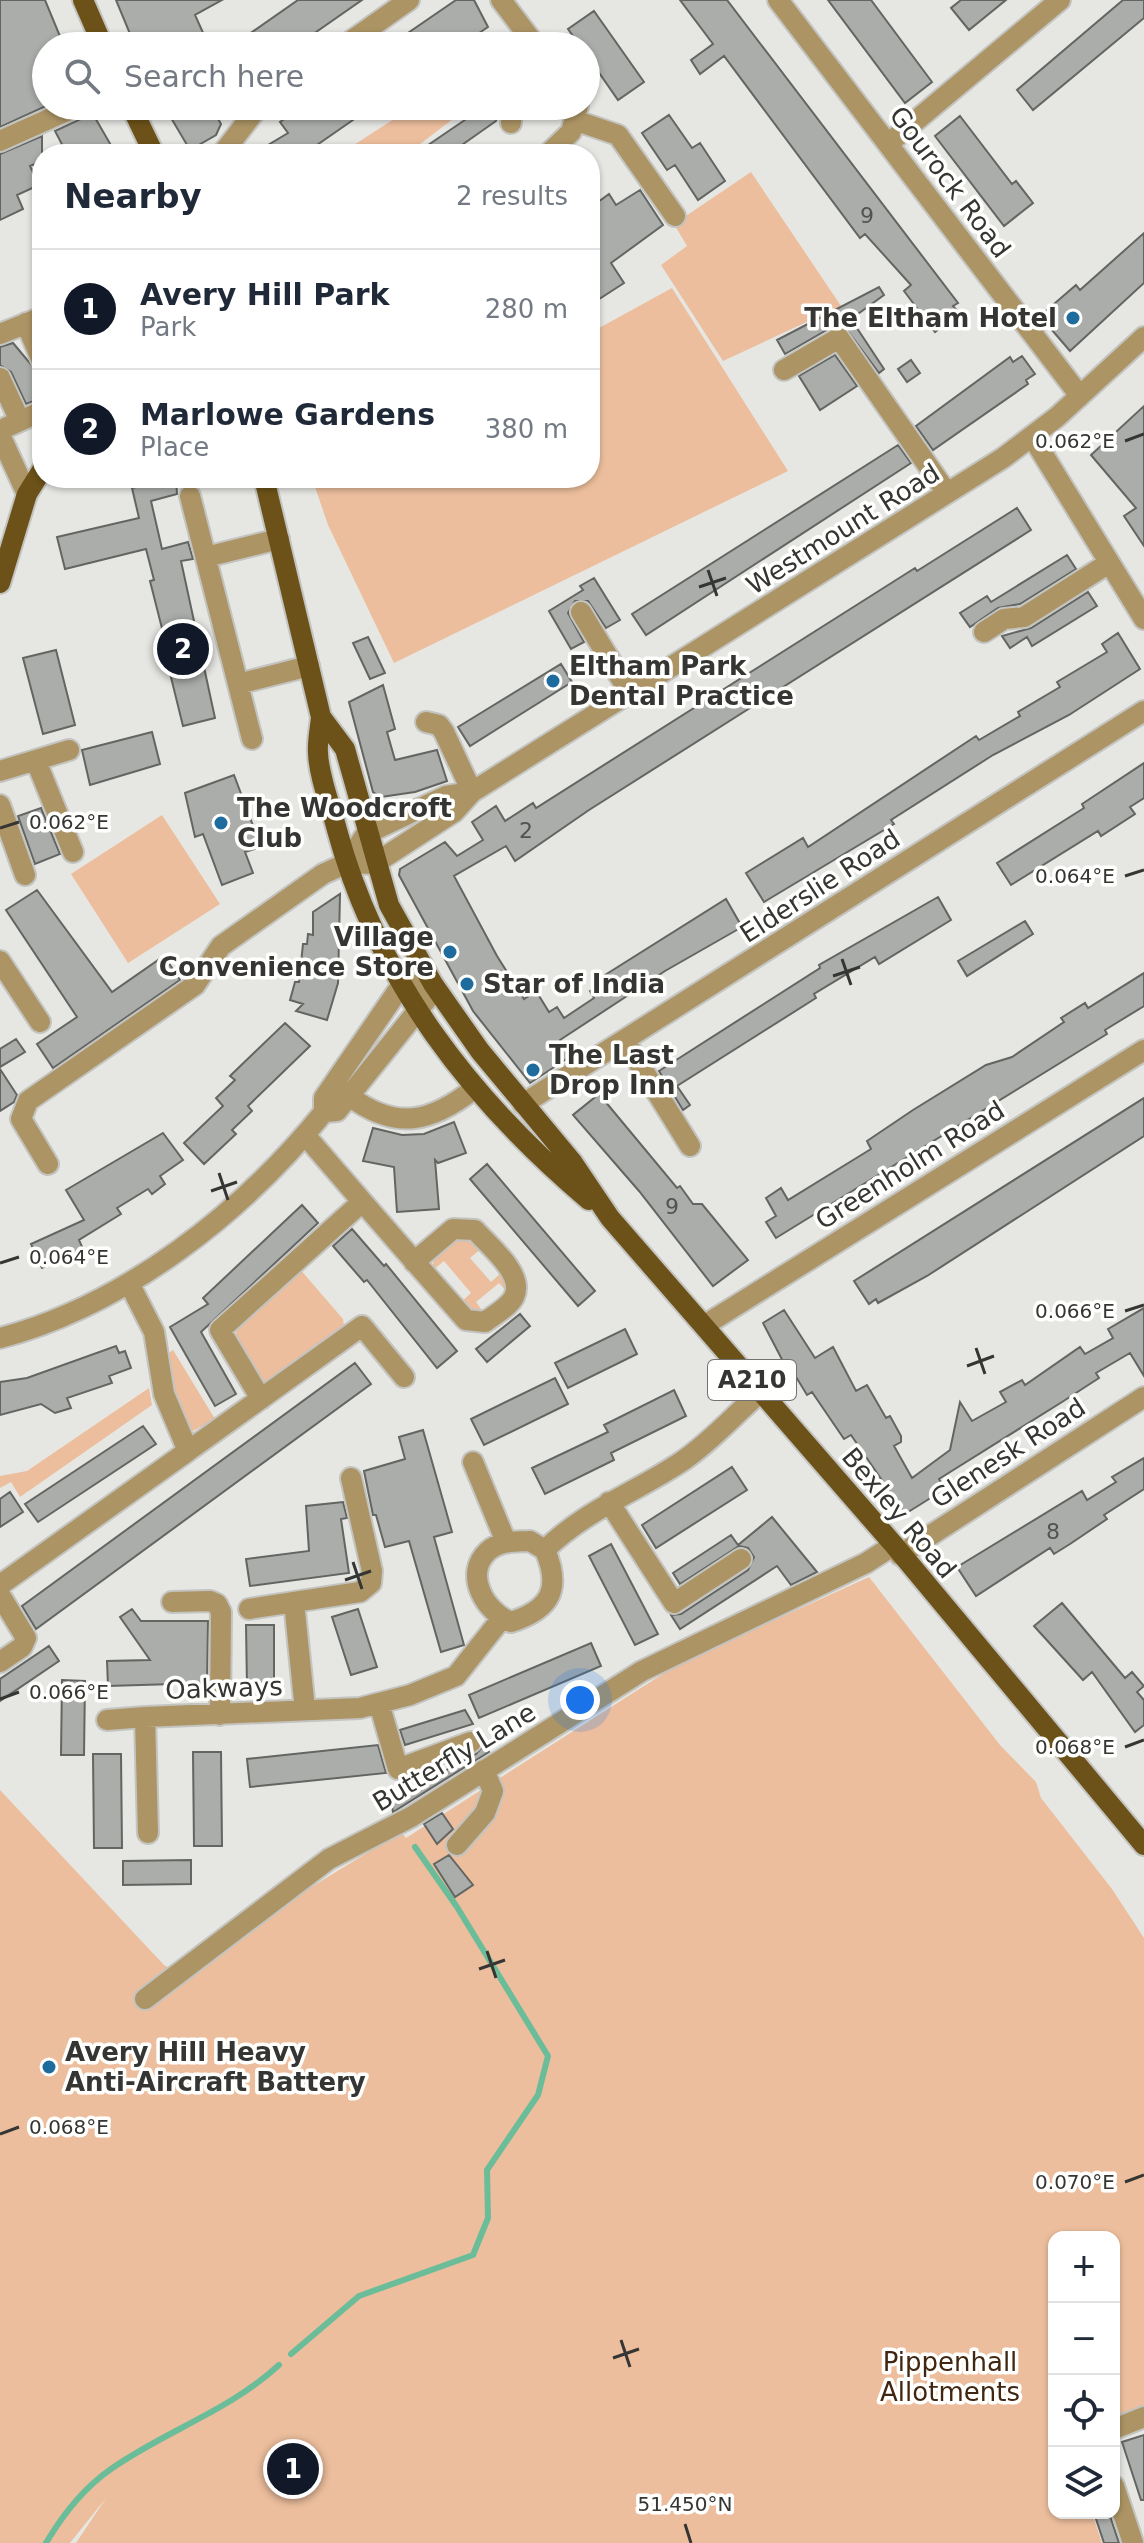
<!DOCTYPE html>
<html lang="en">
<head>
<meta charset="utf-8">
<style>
  body { margin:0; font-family:"DejaVu Sans",sans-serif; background:#f2f2f3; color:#1f2937 }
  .controls { position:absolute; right:24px; bottom:24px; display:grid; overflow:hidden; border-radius:16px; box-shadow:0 2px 6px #0004 }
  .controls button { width:72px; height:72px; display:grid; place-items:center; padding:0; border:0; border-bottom:2px solid #e0e1e3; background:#fff; color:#1f2937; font:40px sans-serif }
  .you { position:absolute; left:580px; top:1700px; width:28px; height:28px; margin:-20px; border:6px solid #fff; border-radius:50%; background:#1a73e8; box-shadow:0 0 0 12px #1a73e833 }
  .badge { display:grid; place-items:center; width:52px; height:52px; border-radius:50%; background:#111827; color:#fff; font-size:26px; font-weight:700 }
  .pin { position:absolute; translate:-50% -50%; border:4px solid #fff; box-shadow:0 2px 8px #0006 }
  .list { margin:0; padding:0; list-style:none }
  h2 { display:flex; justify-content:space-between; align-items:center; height:104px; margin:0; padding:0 32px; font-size:34px }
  h2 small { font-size:26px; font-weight:400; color:#747a83 }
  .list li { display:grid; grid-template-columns:52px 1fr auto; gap:24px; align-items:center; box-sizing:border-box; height:120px; padding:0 32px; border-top:2px solid #e0e1e3 }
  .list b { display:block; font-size:30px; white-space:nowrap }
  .list p { margin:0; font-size:26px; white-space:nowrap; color:#747a83 }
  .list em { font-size:26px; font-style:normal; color:#747a83 }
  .icon { flex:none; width:44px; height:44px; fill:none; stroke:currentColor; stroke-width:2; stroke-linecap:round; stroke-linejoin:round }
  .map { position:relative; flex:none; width:1144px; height:2543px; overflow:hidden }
  .search { position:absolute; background:#fff; box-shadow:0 2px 6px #0004; left:32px; top:32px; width:568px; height:88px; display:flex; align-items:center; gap:20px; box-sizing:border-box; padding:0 28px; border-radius:44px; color:#747a83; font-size:30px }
  .panel { position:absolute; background:#fff; box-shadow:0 2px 6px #0004; left:32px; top:144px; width:568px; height:344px; border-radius:32px }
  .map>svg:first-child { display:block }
</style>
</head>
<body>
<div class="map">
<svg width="1144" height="2543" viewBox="0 0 1144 2543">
  <rect width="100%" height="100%" fill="#e6e7e3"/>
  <path fill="#ecbe9d" d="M414 106H470L407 154H340Z
    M751 172 841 306 723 361 661 265 687 246 674 224Z
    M672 288 788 471 394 663 328 525 312 478H590V333Z
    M162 815 220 904 128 963 71 874Z
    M471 1236 482 1248 470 1258 491 1282 502 1272 508 1279 507 1292 499 1283 476 1302 484 1313 475 1315 460 1303 471 1293 444 1261 433 1270C432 1246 451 1237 471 1236Z
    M299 1268 343 1319 344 1326 266 1382 259 1381 236 1336 237 1321Z
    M173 1350 215 1419 193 1431C171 1421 170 1374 169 1353Z
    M149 1388 152 1405 20 1497 11 1482 0 1488V1476L27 1471Z
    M869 1577 1000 1745 1036 1782 1041 1798 1112 1889 1144 1938V2408L1114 2419V2237H1054V2513H1092L1102 2543H76L106 2498 70 2543H0V1790L164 1965 187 1979 208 1965 204 1960 279 1907 401 1832 406 1838 680 1663Z"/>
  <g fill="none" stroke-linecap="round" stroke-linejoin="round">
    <path stroke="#6abd98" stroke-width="6" d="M291 2354 359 2296 473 2255 488 2218 487 2170 538 2095 548 2056 457 1907 415 1847
      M46 2543C62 2516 85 2487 111 2469 165 2431 229 2411 279 2365"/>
  </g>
  <path fill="#abadaa" stroke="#636562" stroke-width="2" d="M0 0H45L64 46H46V106L0 127Z
    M116 0H222L195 15 209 46H135Z
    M298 0H362L296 46H232Z
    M456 0H474L488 27 460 46H389Z
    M680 0H727L958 303 953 306 959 313 935 332 904 291 911 285 865 234 860 238 724 56 700 74 691 60 713 44Z
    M828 0H871L932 82 905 103Z
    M961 0H1006L969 30 951 8Z
    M1123 0H1144V18L1033 110 1017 90Z
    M594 11 644 82 618 100 586 54V46H580L568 29Z
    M164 106H211L221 124 216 135 190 150Z
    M303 106H373L304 154H253L288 133 280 122Z
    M479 106H499L496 121 449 154H415L478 111Z
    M90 109 116 154H67L55 131 83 118Z
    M669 115 692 148 700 143 725 181 698 200 675 165 667 170 642 133Z
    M960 116 1012 184 1016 181 1033 203 1004 226 935 136Z
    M42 136V161L30 166 39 185 17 195 23 209 0 220V154Z
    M640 190 663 225 611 263 624 283 590 305V208L609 194 616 205Z
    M1144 233V283L1070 351 1040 316 1076 285 1080 290Z
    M879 287 884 295 851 319 884 369 879 373 844 326 832 327 785 354 777 340Z
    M13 343 39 374 42 398 26 404 11 372 0 365V347Z
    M835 355 857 386 820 410 799 376Z
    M1022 356 1035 374 1026 380 1028 384 933 450 916 426 1010 357 1013 362Z
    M911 360 920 373 907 382 898 369Z
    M1144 406V546L1124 516 1136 508 1091 455Z
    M898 445 911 463 646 635 632 614Z
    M176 478 177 494 151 501 162 549 188 542 193 559 181 561 215 718 183 726 165 653 168 652 150 581 154 580 146 549 65 569 57 537 139 518 132 488Z
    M1017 508 1031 530 589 810 515 861 506 846 454 876 497 956 524 999 536 991 549 1012 557 1007 564 1018 594 998 590 991 600 985 597 980 726 899 742 927 665 971 560 1040 571 1056 530 1083 473 1011 399 875 400 869 445 842 457 856 483 840 472 822 496 806 505 821 533 803 536 808 915 568 917 571Z
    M1067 555 1076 569 1020 604 998 608 970 627 960 613 987 596 991 602Z
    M594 578 620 620 606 628 588 601H575L568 613 584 642 571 649 549 611 583 590 580 586Z
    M1088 592 1097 606 1032 646 1027 637 1010 648 1002 636 1031 628Z
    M1118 633 1140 669 1069 715 993 755 891 820 894 824 764 902 746 873 803 838 808 847 976 736 979 740 1020 716 1018 712 1060 687 1057 682 1107 652 1102 644Z
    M368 637 385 673 370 679 353 643Z
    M56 650 75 725 43 734 23 658Z
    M561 664 572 682 470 746 458 727Z
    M383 685 395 729 387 732 395 760 437 750 447 781 415 792 381 797 373 792 349 702Z
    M152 732 160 764 90 785 82 750Z
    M1144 763V798L1130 807 1135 814 1101 836 1098 831 1011 885 997 863 1084 808 1082 804Z
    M234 775 261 847 245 852 253 873 222 885 203 834 195 837 185 793Z
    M41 808 60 854 35 864 18 816Z
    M37 890 112 992 164 956 180 980 53 1068 37 1044 77 1017 6 910Z
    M340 894 338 983 327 1020 296 1011 303 1004 290 1000 295 982H299L303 944H307L308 934 313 935V912Z
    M938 897 951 920 879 964 875 957 814 994 816 998 677 1086 690 1105 683 1110 659 1071 820 968 819 965Z
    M1025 921 1033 934 967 976 958 961Z
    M1144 973V1006L1105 1030 1107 1034 776 1238 766 1222 776 1216 766 1198 781 1188 788 1200 871 1149 867 1141 913 1110 986 1065 1012 1057 1064 1022 1061 1018 1085 1003 1088 1008Z
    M285 1023 310 1046 248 1106 252 1111 232 1130 236 1134 204 1164 184 1143 223 1106 216 1098 235 1080 230 1076Z
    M16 1039 25 1052 0 1067V1049Z
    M0 1069 17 1095 14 1102 0 1111Z
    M599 1094 677 1188 680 1186 693 1204H702L748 1260 713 1286 639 1191 573 1115Z
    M1144 1098V1136L927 1276 878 1303 876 1299 869 1304 854 1281Z
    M454 1122 466 1153 438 1163 435 1160 439 1209 397 1212 394 1167 363 1161 373 1128 402 1135 424 1134Z
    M163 1133 183 1160 160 1176 165 1184 152 1194 148 1189 117 1208 121 1214 79 1240 83 1249 42 1268 31 1244 84 1220 66 1190Z
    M487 1164 595 1291 578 1306 470 1179Z
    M302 1205 318 1223 201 1332 236 1394 215 1406 170 1327 208 1304 203 1298Z
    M352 1229 384 1266 386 1264 457 1351 437 1368 367 1280 364 1282 333 1246Z
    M1144 1308V1376L1130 1353 1096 1373 1099 1378 1062 1402 939 1479 945 1489 905 1514 851 1435 844 1439 812 1392 807 1395 790 1367 787 1369 763 1323 784 1310 815 1358 833 1347 856 1391 867 1385 886 1418 890 1416 901 1436V1442L894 1446 912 1478 950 1450 960 1402 972 1421 1006 1402 1000 1392 1022 1380 1025 1385 1080 1347 1085 1354 1113 1338 1108 1329Z
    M520 1314 530 1326 487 1362 476 1349Z
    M625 1329 637 1354 568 1388 555 1363Z
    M116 1346 119 1353 125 1351 131 1368 109 1376 112 1383 67 1398 71 1408 55 1413 41 1404 0 1415V1382L27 1378Z
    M355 1363 371 1384 36 1629 22 1606Z
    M555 1378 568 1404 484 1445 471 1419Z
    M674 1390 686 1416 611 1453 614 1460 545 1494 532 1468 608 1432 604 1425Z
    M143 1426 156 1444 38 1522 25 1504Z
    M423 1430 452 1532 434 1537 464 1645 441 1652 409 1541 385 1547 376 1515H373L364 1471 405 1459 399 1437Z
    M1144 1458V1489L1104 1515 1107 1519 1070 1544 1054 1554 1050 1548 976 1596 957 1567 1082 1491 1087 1500 1116 1482 1112 1477Z
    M732 1467 747 1490 656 1548 642 1525Z
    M10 1492 23 1512 0 1527V1499Z
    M343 1502 347 1518 341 1519 349 1573 250 1586 246 1559 309 1551 306 1506Z
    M772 1517 817 1572 791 1585 777 1566 680 1629 671 1615 681 1614 748 1570 754 1557 748 1548 739 1546 680 1584 673 1573 731 1535 738 1545Z
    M611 1544 658 1634 635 1645 589 1556Z
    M1062 1603 1125 1678 1132 1672 1144 1686 1137 1692 1144 1700V1725L1135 1732 1092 1672 1083 1680 1034 1626Z
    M132 1609 141 1621H208L207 1683 108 1686 107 1661 150 1660 120 1617Z
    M358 1609 377 1667 351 1675 332 1617Z
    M246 1625H274V1686H247Z
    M591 1643 601 1666 479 1718 469 1695Z
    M49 1646 59 1661 0 1701V1679Z
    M62 1680 85 1681 84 1755H61Z
    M465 1710 473 1724 405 1745 400 1730Z
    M485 1744 489 1752 393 1812 391 1800 476 1754Z
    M378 1745 386 1773 250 1787 247 1759Z
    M193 1752H221L222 1846H194Z
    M93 1754H121L122 1848H94Z
    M442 1813 453 1829 437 1844 424 1824Z
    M449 1855 473 1885 455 1897 434 1864Z
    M191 1860V1884L123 1885V1861Z
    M1144 2435V2500H1141L1122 2442Z
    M1094 2513H1109L1119 2543H1104Z"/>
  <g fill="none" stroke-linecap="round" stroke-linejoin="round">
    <defs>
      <path id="minor" d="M501 0 536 46
        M778 0 1080 396
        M344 46 409 0
        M577 121 618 135 675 216
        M511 123 512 106
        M0 141 78 106
        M888 144 1060 0
        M222 154 259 106
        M548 154 571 132 578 106
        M26 323 42 361
        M0 334 42 317
        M784 370 839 338 947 493
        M0 378 20 421
        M7 427 42 411
        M0 435 27 494
        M1033 438 1144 619
        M190 496 252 739
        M206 557 279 539
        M581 612 631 695
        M984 632 1004 619 1024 617 1109 563
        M238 684 309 666
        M426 722 439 725 444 732 472 792
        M36 761 73 852
        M0 771 69 750
        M0 805 25 875
        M347 863 366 834 446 796 472 792
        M0 961 40 1022
        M625 1041 690 1146
        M349 1096C396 1131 431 1123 475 1088
        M523 1104 1144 711
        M305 1135C358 1197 412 1259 466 1320L485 1322C494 1315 509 1307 514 1297 525 1274 489 1246 475 1230L453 1229 414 1262
        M48 1164 21 1119 28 1101 195 985 221 946 323 874 347 863 374 864 454 812 472 792 1003 458 1057 417 1144 337
        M129 1283 154 1332 164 1394 188 1451 362 1326 404 1377
        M705 1325 1144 1050
        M0 1338C126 1305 243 1212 324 1112V1098L401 986 433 984 427 999 337 1111 324 1112
        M261 1399 220 1330 362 1202
        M473 1462 506 1542
        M609 1502 674 1603 741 1559
        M530 1541 545 1550C561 1588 552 1609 511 1622 485 1612 463 1574 488 1551 500 1540 516 1542 530 1541Z
        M545 1550C584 1511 636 1492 681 1462 710 1443 735 1414 761 1392
        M900 1555 1144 1397
        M0 1585 188 1451
        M0 1595 26 1638 22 1647 0 1662
        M172 1602 210 1601 217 1604 221 1612 220 1715
        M249 1609 294 1602
        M379 1703 398 1769 471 1742
        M305 1710 294 1602 360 1592 371 1583 372 1571 351 1478
        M107 1720 145 1717
        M148 1833 145 1717 360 1708 410 1695 456 1676 502 1618
        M457 1845 485 1813 493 1791 484 1770
        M145 1999 329 1859 411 1817 642 1671 866 1563 894 1545
        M1114 2429 1144 2417
        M1114 2486 1133 2543"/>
      <path id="major" d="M83 0 103 46
        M131 106 154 154
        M264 478 321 717C320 729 317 742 318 753 319 778 331 806 337 830 378 981 471 1100 589 1200
        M0 583 27 494 42 470
        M321 717 345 749 389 905 433 984 480 1051 573 1163 610 1218 894 1545 1144 1845"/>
    </defs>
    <use href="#minor" stroke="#c3c3c0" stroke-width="24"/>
    <use href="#major" stroke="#c3c3c0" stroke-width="24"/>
    <use href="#minor" stroke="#ac9464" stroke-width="20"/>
    <use href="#major" stroke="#6c5218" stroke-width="20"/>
  </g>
  <path fill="none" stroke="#353533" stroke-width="3" d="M1125 441 1144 434M708 570 717 596M699 587 726 578M0 828 19 822M1125 876 1144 870M842 959 851 985M833 976 860 967M219 1173 228 1200M211 1191 237 1182M0 1263 19 1257M1125 1311 1144 1305M976 1348 985 1374M967 1366 994 1356M353 1562 362 1589M345 1580 371 1571M0 1699 19 1692M1125 1747 1144 1740M487 1951 496 1978M479 1969 505 1960M0 2134 19 2127M1125 2182 1144 2175M621 2340 630 2367M613 2358 639 2349M685 2524 691 2543"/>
  <g fill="#1e6c9e" stroke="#fffffe" stroke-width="3">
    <circle cx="1073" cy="318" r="8"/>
    <circle cx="553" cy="681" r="8"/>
    <circle cx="221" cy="823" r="8"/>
    <circle cx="450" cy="952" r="8"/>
    <circle cx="467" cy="984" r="8"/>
    <circle cx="533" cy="1070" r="8"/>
    <circle cx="49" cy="2067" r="8"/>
  </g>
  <g text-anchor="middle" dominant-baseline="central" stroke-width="7" stroke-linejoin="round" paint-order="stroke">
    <g font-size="22" fill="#525351">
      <text x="867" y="215">9</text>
      <text x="526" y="830">2</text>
      <text x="672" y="1206">9</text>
      <text x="1053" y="1531">8</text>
    </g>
    <rect fill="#fffffe" stroke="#727270" stroke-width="2" x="708" y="1360" width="88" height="40" rx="6"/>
    <g font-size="24" font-weight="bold" fill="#353533">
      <text x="752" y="1380">A210</text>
    </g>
    <g font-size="26" fill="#353533" stroke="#fffffe">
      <text transform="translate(950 182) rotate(53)">Gourock Road</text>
      <text transform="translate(843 529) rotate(-32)">Westmount Road</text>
      <text transform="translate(820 886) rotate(-33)">Elderslie Road</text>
      <text transform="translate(910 1165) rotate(-32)">Greenholm Road</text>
      <text transform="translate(1008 1453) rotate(-33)">Glenesk Road</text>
      <text transform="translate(899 1513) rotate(50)">Bexley Road</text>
      <text transform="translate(224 1688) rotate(-2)">Oakways</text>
      <text transform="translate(454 1757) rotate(-31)">Butterfly Lane</text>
    </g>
    <g font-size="26" font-weight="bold" fill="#353533" stroke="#fffffe" text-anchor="start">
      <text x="1057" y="318" text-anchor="end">The Eltham Hotel</text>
      <text x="569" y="666">Eltham Park<tspan x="569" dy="30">Dental Practice</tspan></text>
      <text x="237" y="808">The Woodcroft<tspan x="237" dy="30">Club</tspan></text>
      <text x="434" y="937" text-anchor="end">Village<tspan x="434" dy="30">Convenience Store</tspan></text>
      <text x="483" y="984">Star of India</text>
      <text x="549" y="1055">The Last<tspan x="549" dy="30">Drop Inn</tspan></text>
      <text x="65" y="2052">Avery Hill Heavy<tspan x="65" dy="30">Anti-Aircraft Battery</tspan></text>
    </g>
    <g font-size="26" fill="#412712" stroke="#fffffe">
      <text x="950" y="2362">Pippenhall<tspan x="950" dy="30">Allotments</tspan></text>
    </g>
  </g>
  <g font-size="20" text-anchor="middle" fill="#353533" stroke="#fffffe" stroke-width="7" stroke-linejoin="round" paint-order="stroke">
    <text x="1075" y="448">0.062°E</text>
    <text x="69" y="829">0.062°E</text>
    <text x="1075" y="883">0.064°E</text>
    <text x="69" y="1264">0.064°E</text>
    <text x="1075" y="1318">0.066°E</text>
    <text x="69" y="1699">0.066°E</text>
    <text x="1075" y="1754">0.068°E</text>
    <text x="69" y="2134">0.068°E</text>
    <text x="1075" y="2189">0.070°E</text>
    <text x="685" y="2511">51.450°N</text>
  </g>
</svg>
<div class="controls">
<button>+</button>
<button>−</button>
<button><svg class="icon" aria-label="locate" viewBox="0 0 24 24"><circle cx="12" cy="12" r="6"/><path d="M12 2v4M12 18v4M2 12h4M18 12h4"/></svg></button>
<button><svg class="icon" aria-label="layers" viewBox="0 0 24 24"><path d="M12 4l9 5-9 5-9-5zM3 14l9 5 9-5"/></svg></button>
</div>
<div class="you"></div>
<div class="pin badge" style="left:293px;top:2469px">1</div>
<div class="pin badge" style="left:183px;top:649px">2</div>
<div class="search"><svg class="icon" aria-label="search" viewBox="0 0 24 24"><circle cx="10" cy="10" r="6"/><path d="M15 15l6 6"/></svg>Search here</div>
<section class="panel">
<h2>Nearby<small>2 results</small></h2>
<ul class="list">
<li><span class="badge">1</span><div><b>Avery Hill Park</b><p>Park</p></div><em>280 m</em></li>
<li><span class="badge">2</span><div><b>Marlowe Gardens</b><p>Place</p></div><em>380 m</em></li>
</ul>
</section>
</div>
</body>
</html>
